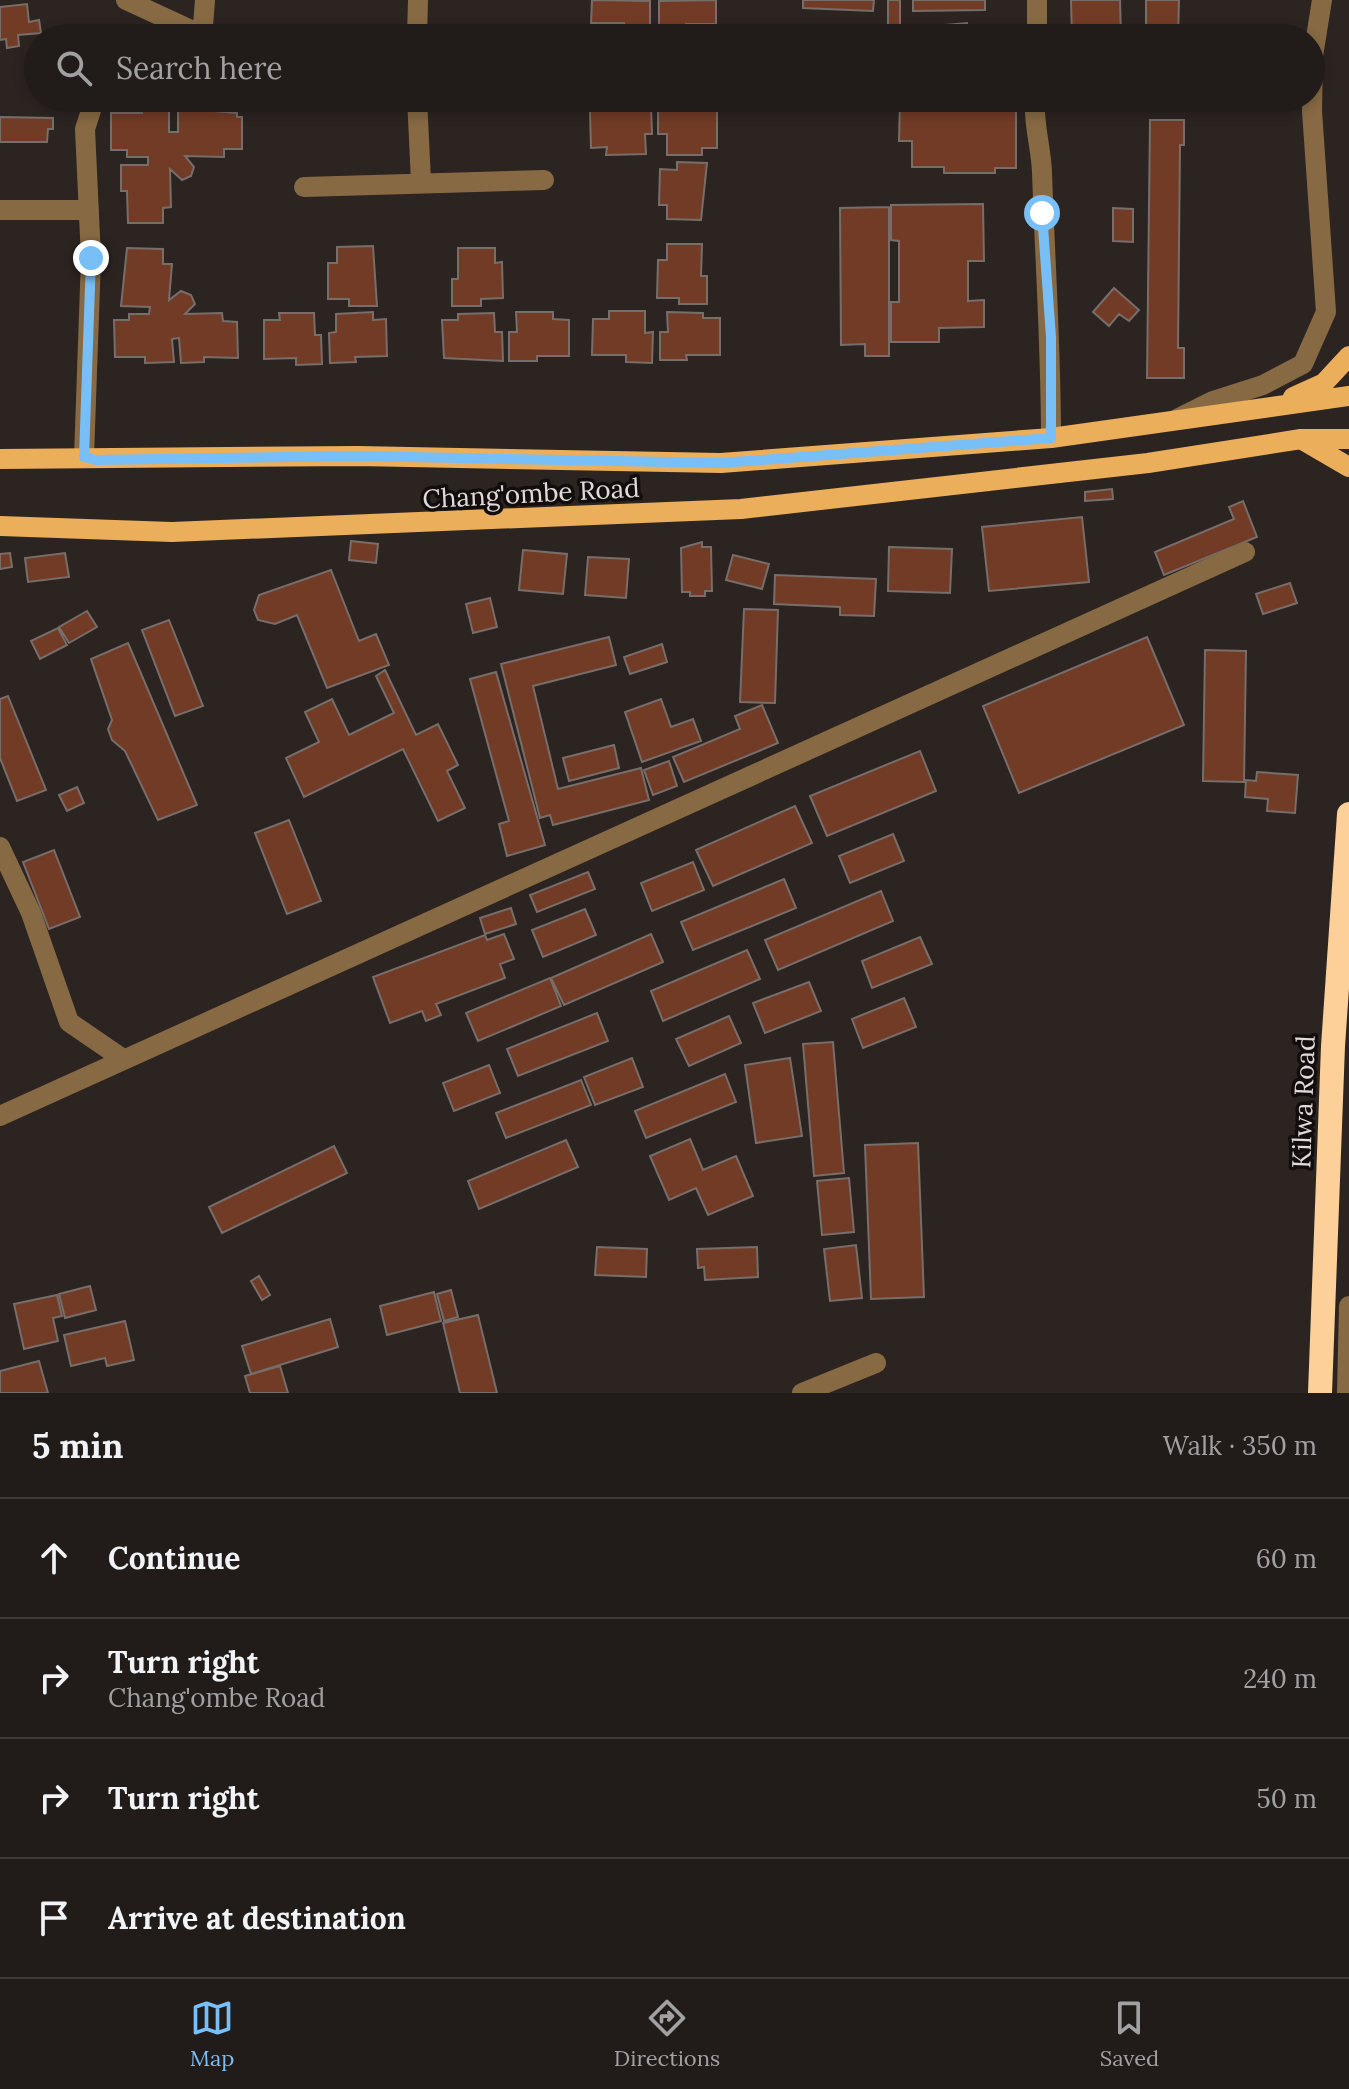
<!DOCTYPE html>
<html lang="en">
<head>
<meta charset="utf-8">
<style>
  body { margin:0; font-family:Lora,serif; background:#2d2826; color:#f1f3f6 }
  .stop { position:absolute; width:24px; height:24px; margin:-18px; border:6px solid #78bff7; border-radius:50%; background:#fff }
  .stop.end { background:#78bff7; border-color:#fff; box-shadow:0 2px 8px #0008 }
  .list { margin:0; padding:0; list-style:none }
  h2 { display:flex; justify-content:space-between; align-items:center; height:104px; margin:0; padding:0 32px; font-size:34px }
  h2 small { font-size:26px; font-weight:400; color:#a2a1a2 }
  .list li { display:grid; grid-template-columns:52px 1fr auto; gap:24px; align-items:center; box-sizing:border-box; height:120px; padding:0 32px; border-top:2px solid #3e3938 }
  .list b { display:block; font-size:30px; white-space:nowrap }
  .list p { margin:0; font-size:26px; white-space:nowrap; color:#a2a1a2 }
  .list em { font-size:26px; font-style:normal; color:#a2a1a2 }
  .icon { flex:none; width:44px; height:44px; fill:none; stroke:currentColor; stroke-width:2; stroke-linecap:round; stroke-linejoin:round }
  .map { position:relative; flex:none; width:1349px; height:1393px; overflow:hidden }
  .search { position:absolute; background:#211b19; box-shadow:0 4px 12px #0003; left:24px; right:24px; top:24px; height:88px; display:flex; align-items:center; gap:20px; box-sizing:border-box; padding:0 28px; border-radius:44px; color:#a2a1a2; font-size:30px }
  .sheet { height:584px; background:#211b19 }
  nav { display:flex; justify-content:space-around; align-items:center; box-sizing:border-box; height:112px; border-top:2px solid #3e3938; background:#211b19; font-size:22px; color:#a2a1a2 }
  nav a { display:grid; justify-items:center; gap:4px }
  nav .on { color:#78bff7 }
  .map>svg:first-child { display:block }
</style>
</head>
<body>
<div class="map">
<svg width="1349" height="1393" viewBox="0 0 1349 1393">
  <rect width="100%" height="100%" fill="#2c2421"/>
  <path fill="#723b25" stroke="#776d6a" stroke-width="2" d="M592 0 650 1V30H625L624 23H591Z
    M716 0V24H686V30H659V1Z
    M803 0H874L873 11 803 8Z
    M888 0H900V32H888Z
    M913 0H985V10L913 11Z
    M1071 0H1120L1121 38H1072Z
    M1146 0H1179L1178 38H1146Z
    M27 4 29 22 39 20 41 33 18 35 19 46 7 48 6 39 0 40V7Z
    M967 23 968 38H934V26Z
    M965 98 1016 102V168H995V173H944V167H912V141H899L900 101H965Z
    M1074 98H1123V101L1074 103Z
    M169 106V132H178V108L237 113V117H242V149H224V157L185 156 194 167 191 176 182 180 170 169 171 207 163 208V223H128L127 191H121V165H148V157H127V150H111V113H142V107Z
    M623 106H651L652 134H645L646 154 606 155 607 147 591 148 590 111 623 110Z
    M658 106H683V110H717V148H702V155H667V134H658Z
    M0 117 53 118V129H48L47 142H0Z
    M1150 120H1184V145H1180L1178 348H1184V378H1147Z
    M677 162 707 163 701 220 667 219V205H659L660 169 677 170Z
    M983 204 984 261H968V301L984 300V327L939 328V342H891V302H899V241L891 240V205Z
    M889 207V356H865V344L841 345 840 208Z
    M1113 208 1133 209V242L1113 241Z
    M667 244H702L701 276H707V304H679V298H657L658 260H667Z
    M373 246 377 306H349V299H328V263H337V247Z
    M127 248 163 249V264H172L169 300 181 291 191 295 195 304 185 314 222 313 223 321 237 322 238 358 204 357V362L181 363 179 338 172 339 174 362 145 363V357H115L114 320H129V314H149L150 307 121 306Z
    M458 248H495V263L502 262 503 298 481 299V306H452V279H458Z
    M1114 288 1139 310 1129 321 1119 314 1109 326 1093 312Z
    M609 311H645V333L653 332 652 363 626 362V355H592L593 319H609Z
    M373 312V320L386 319 387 356 355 357 356 362 330 363 329 333 336 332V314Z
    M516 312H553V319L569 320V356H537V361H509V332H517Z
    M667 312 703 313V318H720V355H686L687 360H660V332H668Z
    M279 313H314L315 335H321L322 364 296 365V358L264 359V320H280Z
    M494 313 495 332H502L503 361 444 358 442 320H458V314Z
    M1112 489 1113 499 1085 501V492Z
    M1243 501 1257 537 1164 575 1155 552 1234 519 1229 507Z
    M1082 517 1089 582 989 591 982 527Z
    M351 541 378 544 376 563 349 560Z
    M702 542V547H711L712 591H705V596H690V592H682L681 548Z
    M889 547 952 549 950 593 888 591Z
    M523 550 567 554 563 594 519 590Z
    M10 553 12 567 0 569V554Z
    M65 553 69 577 28 582 25 558Z
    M733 555 769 564 762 589 726 580Z
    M588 557 629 559 626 598 585 595Z
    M331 570 359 641 376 634 389 665 327 688 297 615 275 624 258 620 254 610 259 595Z
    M775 575 876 579 874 616 840 615V607L774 604Z
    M1290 583 1297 603 1263 614 1256 594Z
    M490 598 497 627 473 633 466 604Z
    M744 609 778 610 775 703 740 702Z
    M87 611 97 627 69 643 59 627Z
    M169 620 203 706 175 716 142 630Z
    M58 628 67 645 40 659 31 641Z
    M609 637 616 665 533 686 558 789 641 768 649 800 553 825 550 815 540 818 501 664Z
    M1147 637 1184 725 1019 793 983 706Z
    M128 643 197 805 158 820 125 751 112 740 108 729 112 720 91 659Z
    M662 644 667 662 630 674 624 657Z
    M1205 650 1246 651 1244 782 1203 781Z
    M385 670 416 735 438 724 458 765 447 771 465 808 438 821 403 749 304 797 286 758 319 742 305 712 332 699 349 735 394 713 376 676Z
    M496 672 545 845 507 856 499 824 509 821 470 679Z
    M8 696 46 790 17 801 0 758V699Z
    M661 699 671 727 693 719 701 741 642 762 625 712Z
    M762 705 778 743 684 782 673 757 740 729 735 716Z
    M614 745 619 768 569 781 563 758Z
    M920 751 936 791 827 836 810 796Z
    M669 761 677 786 653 795 644 770Z
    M1257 772 1298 775 1295 813 1267 811 1268 799 1245 797 1246 780 1256 781Z
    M77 787 84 803 67 811 59 795Z
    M795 806 812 843 713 886 696 850Z
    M289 820 321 901 287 914 255 833Z
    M893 834 904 861 850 883 839 856Z
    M54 850 80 917 49 929 23 862Z
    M693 862 704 890 652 911 641 883Z
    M588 872 595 889 537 912 530 895Z
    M784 879 796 908 693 950 681 922Z
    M881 891 893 921 778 970 765 940Z
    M511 908 516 924 485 934 480 918Z
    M585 909 596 935 543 957 532 930Z
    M504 934 514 959 500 964 505 978 436 1004 441 1015 426 1021 422 1011 390 1023 373 977 485 935 487 940Z
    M651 934 663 962 564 1005 551 978Z
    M920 937 932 964 872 988 862 961Z
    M747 950 760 979 663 1021 651 991Z
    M550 978 561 1006 478 1041 466 1013Z
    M809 982 821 1011 765 1033 753 1003Z
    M904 998 916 1027 863 1048 852 1019Z
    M597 1013 608 1041 518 1076 507 1049Z
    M729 1016 741 1043 689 1066 676 1039Z
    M833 1042 844 1173 814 1176 803 1044Z
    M632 1058 643 1087 595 1105 584 1077Z
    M790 1058 802 1136 756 1143 745 1065Z
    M489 1065 500 1093 454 1111 443 1083Z
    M725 1074 736 1102 646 1138 635 1111Z
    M581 1080 591 1105 506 1138 496 1113Z
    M690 1139 703 1170 736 1156 753 1196 708 1215 696 1188 669 1200 650 1156Z
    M566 1140 578 1167 479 1209 468 1181Z
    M918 1143 924 1297 871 1299 865 1145Z
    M334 1146 347 1173 222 1233 209 1207Z
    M849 1178 854 1232 822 1235 817 1181Z
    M856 1245 862 1298 830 1301 824 1249Z
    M597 1247 647 1249 646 1277 595 1275Z
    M757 1247 758 1277 705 1280 704 1267 698 1268 697 1249Z
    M259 1276 270 1295 262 1300 251 1281Z
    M90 1286 96 1310 65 1318 59 1294Z
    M451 1290 458 1317 444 1321 437 1294Z
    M434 1292 441 1321 387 1335 380 1306Z
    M57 1295 62 1316 53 1318 58 1341 24 1349 14 1304Z
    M478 1315 497 1393H460L443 1323Z
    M330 1319 338 1347 251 1374 242 1346Z
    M125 1321 134 1360 107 1366 105 1358 71 1366 64 1335Z
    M39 1361 48 1393H0V1371Z
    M280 1366 288 1393H250L245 1376Z"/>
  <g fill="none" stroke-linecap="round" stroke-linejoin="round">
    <path stroke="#876a44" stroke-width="20" d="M126 0 202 35
      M1037 0V38
      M202 38 205 0
      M417 38 418 0
      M417 98 421 181
      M1035 98C1033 124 1041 146 1042 172 1045 261 1051 349 1051 438
      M304 187 544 180
      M0 210H89
      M1177 419 1213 401 1263 385 1303 364 1326 312 1312 111 1313 56 1322 0
      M84 457 91 258 85 129 95 98
      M0 847 31 913 69 1022 123 1059
      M0 1116 1245 552
      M802 1393 876 1363
      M1347 1393 1349 1306"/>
    <path stroke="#ebae5a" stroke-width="20" d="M1293 397 1324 383 1349 356
      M1301 439 1349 467
      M0 459 358 456 721 463 1051 438 1349 396
      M0 526 172 532 741 509 1148 463 1301 439H1349"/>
    <path stroke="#fcd098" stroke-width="24" d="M1320 1393 1333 1046 1349 814"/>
  </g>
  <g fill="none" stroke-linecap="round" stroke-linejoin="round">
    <path stroke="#78bff7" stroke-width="10" d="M91 258 84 457 96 460 358 456 721 463 1051 438V337L1042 213"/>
  </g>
  <g text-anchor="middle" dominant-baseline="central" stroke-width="7" stroke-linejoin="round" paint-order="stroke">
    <g font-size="26" fill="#e0dbd9" stroke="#120e0d">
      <text transform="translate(531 493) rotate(-3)">Chang'ombe Road</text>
      <text transform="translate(1303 1102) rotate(-88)">Kilwa Road</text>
    </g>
  </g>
</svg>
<div class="stop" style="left:1042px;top:213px"></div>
<div class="stop end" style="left:91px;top:258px"></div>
<div class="search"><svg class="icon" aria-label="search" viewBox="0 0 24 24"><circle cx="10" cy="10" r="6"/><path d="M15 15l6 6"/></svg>Search here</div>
</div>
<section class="sheet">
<h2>5 min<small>Walk · 350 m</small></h2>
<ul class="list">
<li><svg class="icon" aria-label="ahead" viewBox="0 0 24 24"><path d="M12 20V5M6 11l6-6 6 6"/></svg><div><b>Continue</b></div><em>60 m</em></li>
<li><svg class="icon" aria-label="right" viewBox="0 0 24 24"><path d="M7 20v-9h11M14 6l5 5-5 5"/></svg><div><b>Turn right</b><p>Chang'ombe Road</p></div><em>240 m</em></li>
<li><svg class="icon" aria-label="right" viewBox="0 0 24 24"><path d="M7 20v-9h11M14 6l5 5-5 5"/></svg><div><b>Turn right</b></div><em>50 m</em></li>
<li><svg class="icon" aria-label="arrive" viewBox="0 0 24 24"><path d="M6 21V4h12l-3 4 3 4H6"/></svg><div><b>Arrive at destination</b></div></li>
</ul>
</section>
<nav>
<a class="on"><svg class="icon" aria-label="map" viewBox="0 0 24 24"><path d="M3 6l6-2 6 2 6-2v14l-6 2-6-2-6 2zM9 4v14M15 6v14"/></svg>Map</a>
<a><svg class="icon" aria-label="directions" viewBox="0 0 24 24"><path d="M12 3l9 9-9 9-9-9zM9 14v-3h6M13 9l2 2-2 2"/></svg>Directions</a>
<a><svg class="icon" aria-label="saved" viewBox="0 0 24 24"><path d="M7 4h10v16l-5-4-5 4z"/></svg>Saved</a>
</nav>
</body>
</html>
